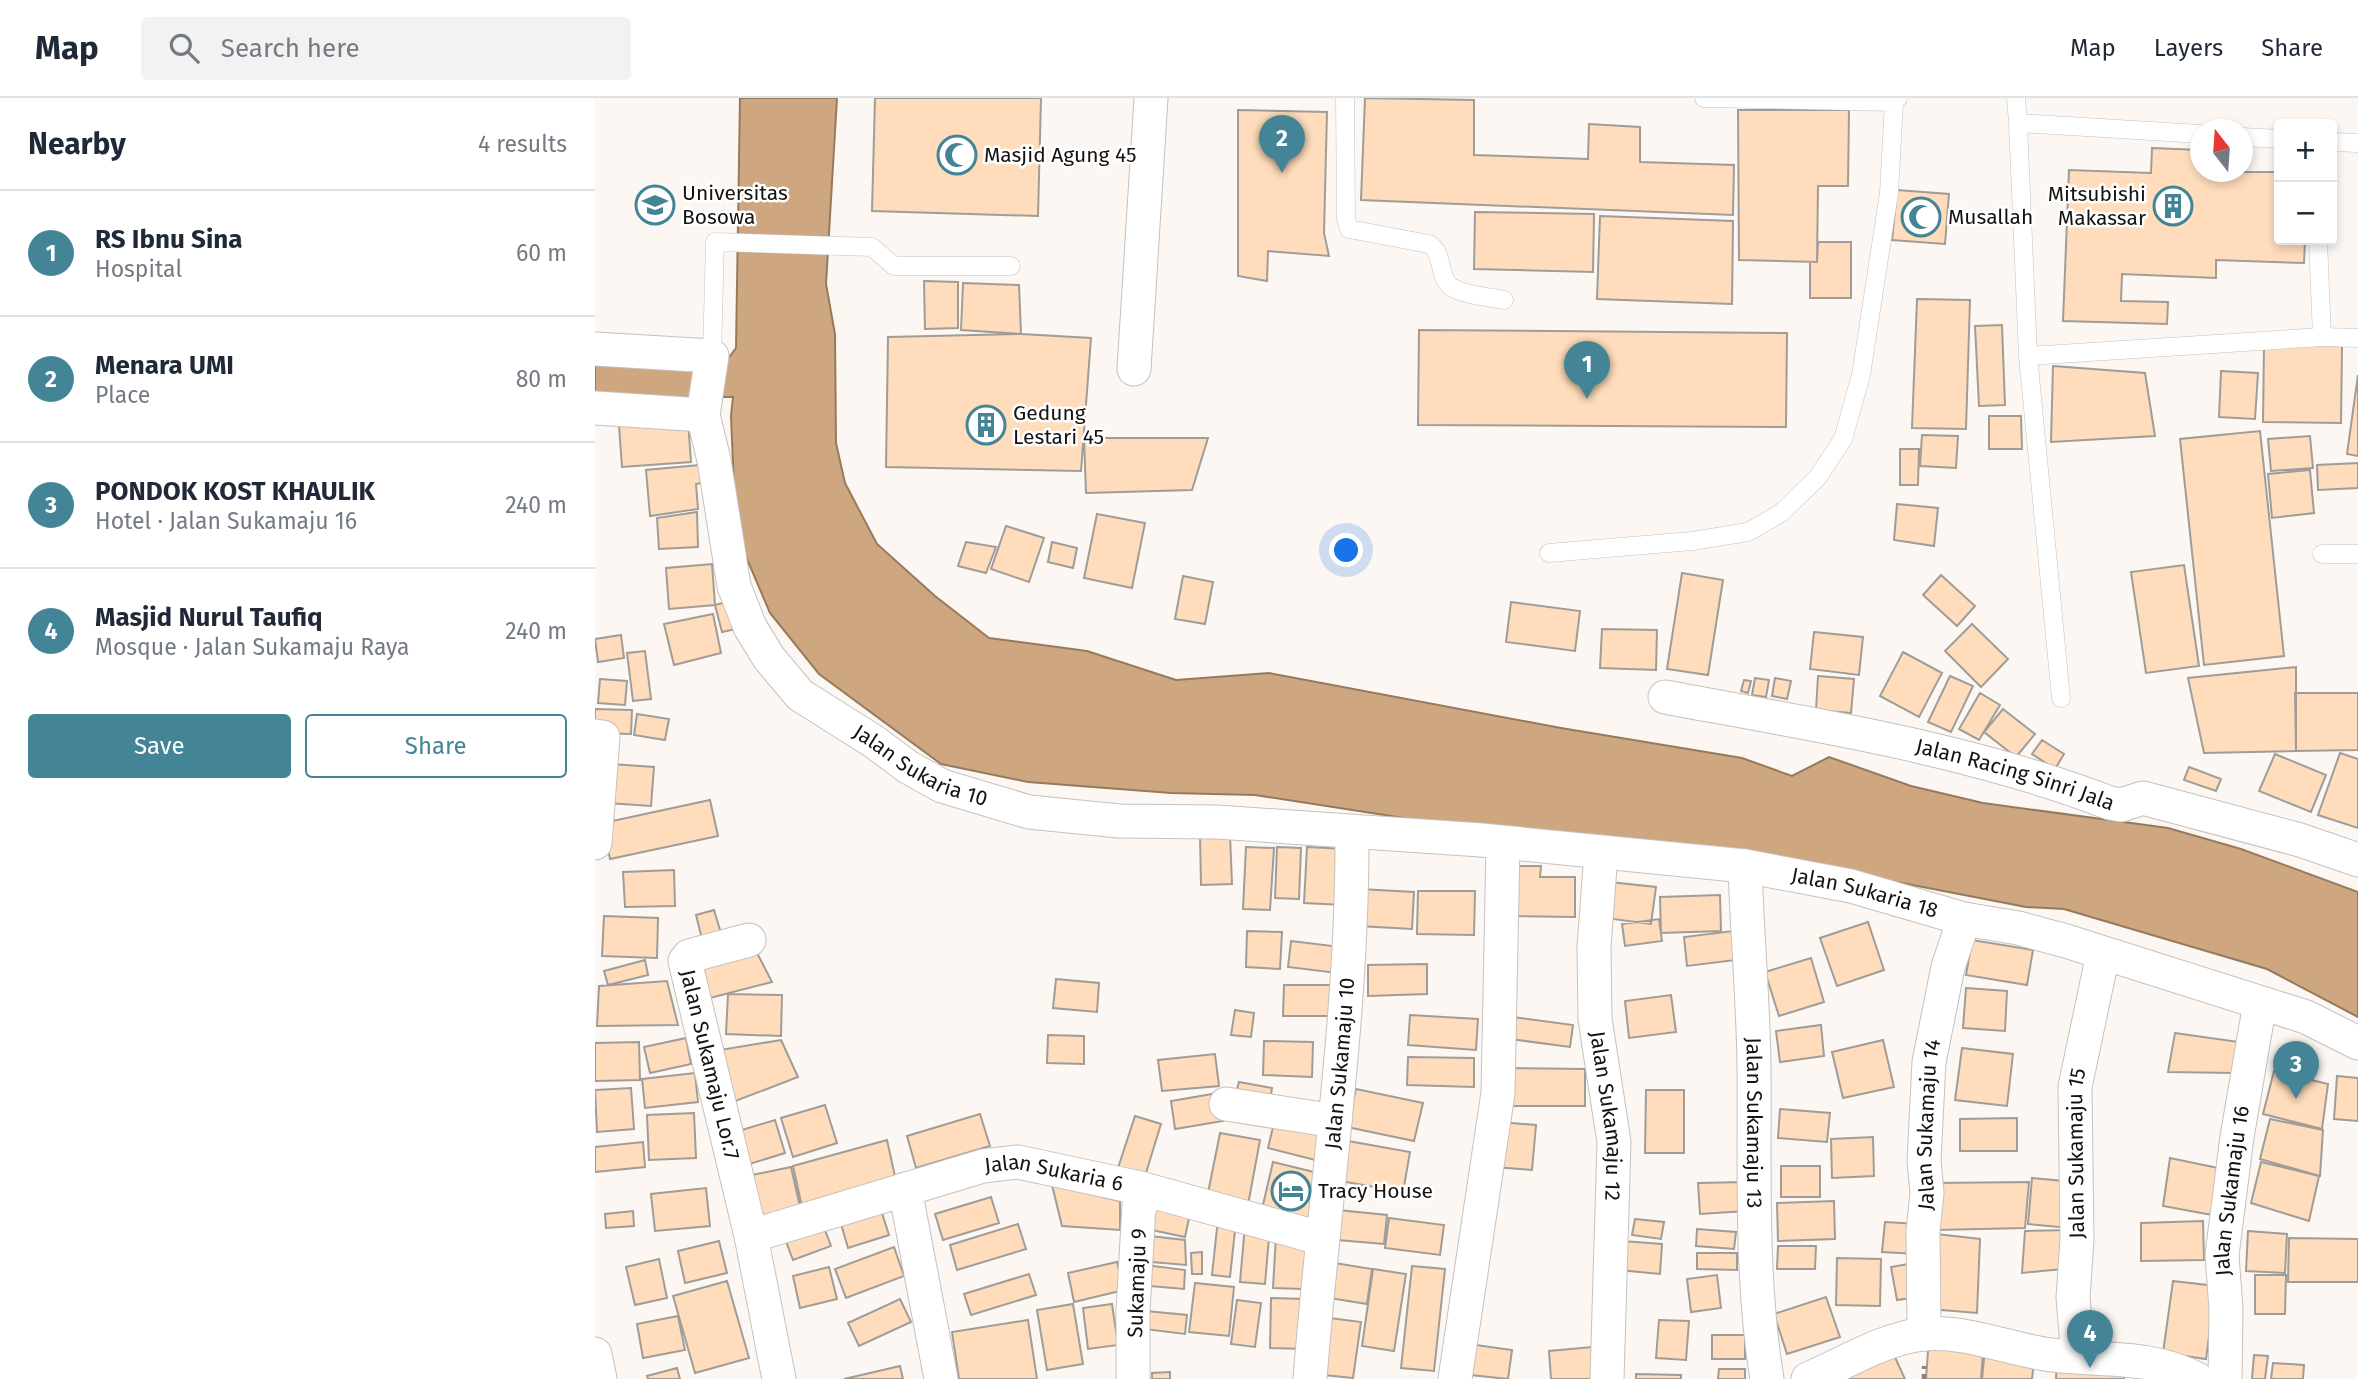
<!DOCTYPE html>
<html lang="en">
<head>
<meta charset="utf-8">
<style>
  body { margin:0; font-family:"Fira Sans",sans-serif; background:#f2f2f3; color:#1f2937 }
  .controls { position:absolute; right:21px; top:21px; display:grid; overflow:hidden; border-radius:7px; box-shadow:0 4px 10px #0003 }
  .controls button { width:63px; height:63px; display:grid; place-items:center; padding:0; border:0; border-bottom:2px solid #e0e1e3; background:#fff; color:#1f2937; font:35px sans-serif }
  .compass { position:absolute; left:1595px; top:21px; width:63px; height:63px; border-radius:50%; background:#fff; box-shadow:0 4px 10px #0003; rotate:343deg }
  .you { position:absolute; left:752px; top:453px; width:24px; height:24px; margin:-18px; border:5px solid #fff; border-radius:50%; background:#1a73e8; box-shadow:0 0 0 10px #1a73e833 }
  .badge { display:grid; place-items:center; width:46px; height:46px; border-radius:50%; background:#438596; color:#fff; font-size:23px; font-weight:700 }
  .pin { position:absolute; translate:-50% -58px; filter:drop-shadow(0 2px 4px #0008) }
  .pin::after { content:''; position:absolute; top:37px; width:24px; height:21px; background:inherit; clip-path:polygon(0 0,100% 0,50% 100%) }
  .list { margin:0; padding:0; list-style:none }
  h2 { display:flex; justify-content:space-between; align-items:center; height:91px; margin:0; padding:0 28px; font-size:30px }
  h2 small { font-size:23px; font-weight:400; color:#747a83 }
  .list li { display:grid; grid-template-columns:46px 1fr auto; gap:21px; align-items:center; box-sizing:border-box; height:126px; padding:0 28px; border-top:2px solid #e0e1e3 }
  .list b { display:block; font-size:26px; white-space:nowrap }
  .list p { margin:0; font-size:23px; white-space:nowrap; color:#747a83 }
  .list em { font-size:23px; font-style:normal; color:#747a83 }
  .actions { display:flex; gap:14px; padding:21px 28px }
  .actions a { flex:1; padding:16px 0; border:2px solid #438596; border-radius:7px; text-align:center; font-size:24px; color:#438596 }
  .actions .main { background:#438596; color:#fff }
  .icon { flex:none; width:38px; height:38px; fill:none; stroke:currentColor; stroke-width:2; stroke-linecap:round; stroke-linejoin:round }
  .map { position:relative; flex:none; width:1763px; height:1281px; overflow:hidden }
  header { display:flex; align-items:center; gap:42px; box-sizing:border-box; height:98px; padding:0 35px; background:#fff; border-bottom:2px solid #e0e1e3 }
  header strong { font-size:33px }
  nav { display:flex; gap:38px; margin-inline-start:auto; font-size:24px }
  .search { width:490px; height:63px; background:#f2f2f3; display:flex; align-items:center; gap:18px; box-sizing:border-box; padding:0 24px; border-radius:7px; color:#747a83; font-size:26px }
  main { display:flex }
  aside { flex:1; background:#fff }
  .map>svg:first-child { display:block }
</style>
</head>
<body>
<header>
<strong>Map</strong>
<div class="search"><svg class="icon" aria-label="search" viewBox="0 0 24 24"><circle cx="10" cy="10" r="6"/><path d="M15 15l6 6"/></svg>Search here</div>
<nav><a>Map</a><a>Layers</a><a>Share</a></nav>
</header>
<main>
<aside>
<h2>Nearby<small>4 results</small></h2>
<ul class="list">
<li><span class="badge">1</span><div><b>RS Ibnu Sina</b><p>Hospital</p></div><em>60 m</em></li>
<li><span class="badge">2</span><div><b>Menara UMI</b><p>Place</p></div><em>80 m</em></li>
<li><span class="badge">3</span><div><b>PONDOK KOST KHAULIK</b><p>Hotel · Jalan Sukamaju 16</p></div><em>240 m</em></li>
<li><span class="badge">4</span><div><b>Masjid Nurul Taufiq</b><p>Mosque · Jalan Sukamaju Raya</p></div><em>240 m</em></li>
</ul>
<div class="actions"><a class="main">Save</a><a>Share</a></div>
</aside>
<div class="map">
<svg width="1763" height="1281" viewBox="0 0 1763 1281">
  <rect width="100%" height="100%" fill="#fcf7f3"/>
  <path fill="#cea67f" stroke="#967a5e" stroke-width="2" d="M145 0H242L231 186 240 236 241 345 250 385 282 446 340 498 394 540 492 553 581 582 674 575 966 630 1147 660 1197 678 1234 659 1316 688 1388 705 1573 730 1646 751 1763 794V919L1672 871 1469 811 1431 809 1302 784 925 738 660 697 576 695 433 684 346 666 224 576 175 515 149 454 139 389 136 318 138 299H127L118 303 0 296V266H129L141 250Z"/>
  <path fill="#ffddbc" stroke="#a09c98" stroke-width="2" d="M280 0H446L443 118 277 113Z
    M770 0 879 2V57L993 61 994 26 1045 29V64L1139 67 1138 117 766 102Z
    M643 12 732 14 729 135 734 158 673 153 672 183 643 178Z
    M1143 12H1254L1253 88H1223L1222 164 1144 162Z
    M1557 50 1605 52V74H1684V142H1710L1709 165 1621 162V180L1527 176 1526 203 1573 204 1572 226 1468 223 1474 72 1556 75Z
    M1302 92 1354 96 1350 146 1297 142Z
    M880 114 999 116 998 174 879 171Z
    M1005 118 1138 123 1137 206 1002 201Z
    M1223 144H1256V200H1215V164H1222Z
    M329 183 363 184V230L330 231Z
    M368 185 424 187 426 236 366 232Z
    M1322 201 1375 202 1371 331 1317 330Z
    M1407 227 1410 307 1384 308 1380 228Z
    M824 232 1192 235 1191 329 823 327Z
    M426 236 496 240 486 373 291 369 293 239Z
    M1669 247 1747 248 1746 325 1668 324Z
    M1458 268 1550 275 1560 338 1456 344Z
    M1626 273 1663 275 1660 321 1624 319Z
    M1763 277V358L1752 356Z
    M1394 318H1426L1427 351H1394Z
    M93 323 96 364 27 369 24 328Z
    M1665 333 1689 558 1609 567 1585 341Z
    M1327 337 1363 338 1361 370 1325 368Z
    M1715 338 1718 370 1676 373 1673 341Z
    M489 340H613L597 392 491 395Z
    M1305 351H1324L1323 387H1305Z
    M1763 365V390L1723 392 1722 367Z
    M115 366 118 383 101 386 103 411 55 418 51 372Z
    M1715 372 1719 415 1677 420 1673 376Z
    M1302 406 1343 410 1339 448 1299 442Z
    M102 414 103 449 64 451 62 420Z
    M502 416 550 425 537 490 489 480Z
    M411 428 449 440 434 484 396 471Z
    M371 444 401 449 391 475 363 468Z
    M457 444 482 450 478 470 453 464Z
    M117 466 120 507 74 511 71 470Z
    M1589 467 1604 568 1551 575 1536 474Z
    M1087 475 1128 482 1113 577 1072 571Z
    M1346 477 1380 508 1362 528 1328 497Z
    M588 478 618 484 610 526 580 521Z
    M143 501 150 529 127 534 120 507Z
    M916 504 985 513 980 553 911 544Z
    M118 516 126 555 79 567 69 526Z
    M1377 526 1413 561 1386 589 1350 553Z
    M1007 531 1062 532 1061 572 1005 570Z
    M1219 534 1268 539 1264 577 1215 571Z
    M26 537 29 560 3 564 0 541Z
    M50 553 56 601 38 603 32 555Z
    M1308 554 1347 575 1324 619 1285 598Z
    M1701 569V653L1609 655 1593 580Z
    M1223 578 1259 581 1256 615 1221 612Z
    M1355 578 1378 588 1356 634 1333 624Z
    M1160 580 1174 582 1171 599 1157 597Z
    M1180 580 1196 583 1192 601 1177 598Z
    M5 581 32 583 30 607 3 605Z
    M1149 582 1156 583 1153 595 1146 593Z
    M1385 595 1405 607 1384 642 1364 631Z
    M1700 595H1763V652L1701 653Z
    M0 611 37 612 36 636 0 635Z
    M1408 611 1440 636 1421 659 1389 634Z
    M42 616 74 621 70 642 39 637Z
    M1447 642 1469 656 1460 671 1437 656Z
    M1745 655 1763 661V730L1723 717Z
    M1680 656 1731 677 1716 714 1664 693Z
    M16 666 59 669 56 708 13 705Z
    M1594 669 1626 681 1621 693 1589 682Z
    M115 702 123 738 15 761 8 725Z
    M605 737H635L637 786 606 787Z
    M651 749 679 750 675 812 648 811Z
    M682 749 706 750 704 801 680 800Z
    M712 749 752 751 749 807 709 805Z
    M915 768H946L945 779H980V819L915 818Z
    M79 772 80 808 30 809 28 774Z
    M1005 783 1061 789 1056 826 1002 819Z
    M765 791 819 794 817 831 763 828Z
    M823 793H880L879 837 822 836Z
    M1125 797 1126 833 1066 835 1065 799Z
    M119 812 126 835 107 841 101 817Z
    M9 818 63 820 62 860 7 858Z
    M1064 821 1067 843 1030 848 1027 826Z
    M1273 824 1289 872 1242 888 1225 840Z
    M652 833 687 834 685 871 651 869Z
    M1138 833 1141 862 1092 868 1089 839Z
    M1377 842 1438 852 1432 887 1371 877Z
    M696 843 746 849 742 875 693 869Z
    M159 849 177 884 111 901 103 865Z
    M1216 860 1229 904 1184 918 1170 874Z
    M50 862 53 877 13 887 9 873Z
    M832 866V896L773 898V867Z
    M461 881 504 885 502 914 458 910Z
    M72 883 83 927 2 928 4 888Z
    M689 887H738V918H688Z
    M1371 890 1412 893 1410 933 1368 930Z
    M133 896 187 897 186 938 131 936Z
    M1076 897 1081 934 1034 940 1030 903Z
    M640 912 659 915 656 939 636 937Z
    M815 917 883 921 881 952 813 947Z
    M918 919 978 927 975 949 915 941Z
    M1226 927 1229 958 1185 964 1181 933Z
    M1580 935 1644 944 1640 975 1573 974Z
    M453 937 489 938V966L452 965Z
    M91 940 96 966 55 975 49 949Z
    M186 942 203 979 130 1007 119 953Z
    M1288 942 1299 989 1248 1000 1237 954Z
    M669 943 718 944 717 979 668 977Z
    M44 944 45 982 0 983V945Z
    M1367 950 1418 956 1412 1008 1360 1002Z
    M620 956 624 988 567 993 563 962Z
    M813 959 879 960V989L812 987Z
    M909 970 990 971V1008H908Z
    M1679 973 1733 986 1727 1031 1668 1016Z
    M100 975 103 1004 50 1010 47 981Z
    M1742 978 1763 980V1023L1739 1021Z
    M644 984 677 990 674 1010 639 1002Z
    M36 990 39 1031 2 1034 0 992Z
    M761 991 828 1005 819 1043 752 1029Z
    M1051 992H1089V1055H1050Z
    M623 995 628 1023 580 1031 576 1003Z
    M230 1007 242 1045 198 1059 186 1020Z
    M1185 1011 1235 1015 1232 1044 1183 1040Z
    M99 1015 101 1060 54 1062 52 1017Z
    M385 1016 395 1048 321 1070 312 1038Z
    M540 1018 566 1026 547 1088 520 1079Z
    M1422 1020V1053H1365V1021Z
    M1675 1021 1728 1032 1725 1078 1665 1061Z
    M180 1022 190 1055 148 1068 137 1035Z
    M904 1024 941 1027 937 1072 900 1069Z
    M679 1025 738 1040 732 1065 673 1050Z
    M625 1035 665 1042 653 1107 612 1100Z
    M1278 1039 1279 1078 1237 1080 1236 1041Z
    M292 1042 301 1083 207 1109 198 1068Z
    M753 1043 815 1054 808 1094 745 1083Z
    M48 1044 50 1069 0 1074V1049Z
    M1575 1060 1628 1071 1623 1118 1568 1108Z
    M678 1064 727 1076 716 1123 667 1111Z
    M1666 1064 1724 1078 1714 1123 1656 1105Z
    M1186 1068H1225V1099H1186Z
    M196 1069 205 1109 161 1119 152 1078Z
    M1437 1080 1479 1084 1475 1130 1433 1126Z
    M1150 1084 1151 1113 1105 1116 1103 1085Z
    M1434 1084 1430 1130 1340 1132 1339 1085Z
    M457 1087 525 1103V1132L467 1128Z
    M111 1090 115 1128 60 1133 56 1096Z
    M554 1097 597 1106 590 1139 547 1130Z
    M396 1099 404 1125 348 1142 340 1116Z
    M1239 1103 1240 1141 1183 1143 1182 1105Z
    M284 1106 294 1137 253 1150 244 1119Z
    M733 1111 792 1117 789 1146 731 1141Z
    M38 1113 39 1128 11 1130 10 1116Z
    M225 1119 236 1148 198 1162 187 1133Z
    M794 1120 849 1127 845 1157 790 1150Z
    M623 1121 641 1123 635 1179 617 1177Z
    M1040 1121 1069 1124 1066 1141 1037 1137Z
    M1608 1123 1609 1162 1546 1163V1125Z
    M1290 1124 1323 1126 1322 1156 1287 1154Z
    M423 1126 431 1151 362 1172 355 1147Z
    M650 1127 675 1128 670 1186 645 1184Z
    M1102 1131 1141 1134 1139 1151 1101 1148Z
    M1478 1132V1170L1427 1175 1430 1133Z
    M1653 1133 1692 1136 1690 1175 1651 1173Z
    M1341 1136 1385 1141 1382 1215 1335 1211Z
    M546 1137 590 1142 591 1167 545 1163Z
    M681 1138 712 1140 708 1191 678 1190Z
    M1694 1140 1763 1141V1184H1693Z
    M124 1143 132 1175 90 1185 83 1153Z
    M1027 1143 1067 1146 1065 1176 1024 1172Z
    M1183 1148H1221L1220 1171H1182Z
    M299 1149 309 1178 251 1200 240 1171Z
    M607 1154V1176H597L596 1155Z
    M1102 1155H1142V1172L1102 1171Z
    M1242 1160 1286 1161 1285 1208 1241 1207Z
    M64 1161 72 1200 40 1207 31 1169Z
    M727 1163 777 1171 772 1206 722 1198Z
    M522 1164 529 1192 479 1204 473 1175Z
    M1319 1165 1323 1199 1302 1202 1296 1169Z
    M543 1166 590 1172 589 1191 544 1187Z
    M817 1168 850 1171 839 1273 806 1270Z
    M234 1169 242 1201 205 1210 198 1178Z
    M778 1171 811 1176 799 1253 767 1248Z
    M434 1176 441 1197 376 1217 369 1196Z
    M1122 1177 1126 1210 1096 1214 1092 1181Z
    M1660 1177H1691L1690 1216H1660Z
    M132 1183 154 1260 100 1275 78 1198Z
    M1578 1183 1621 1188 1611 1261 1568 1255Z
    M600 1185 639 1189 634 1238 594 1234Z
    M1231 1199 1245 1239 1192 1256 1179 1216Z
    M676 1200 711 1201 710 1251 675 1250Z
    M305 1201 316 1224 264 1248 253 1225Z
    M642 1202 666 1205 660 1249 636 1246Z
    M478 1206 488 1266 452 1272 442 1212Z
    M517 1206 523 1247 493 1251 488 1210Z
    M551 1213 592 1217 590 1236 549 1231Z
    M83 1218 90 1252 48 1260 42 1226Z
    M727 1219 766 1224 758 1280 719 1276Z
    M433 1222 442 1281H364L357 1234Z
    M1064 1222 1094 1223 1091 1262 1061 1260Z
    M1117 1237H1150V1261H1117Z
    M1334 1239 1389 1243 1386 1281H1331Z
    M1292 1242 1310 1281H1255L1247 1264Z
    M1391 1242 1441 1247 1437 1281H1387Z
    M881 1247 917 1252 913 1281 876 1277Z
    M997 1249 999 1281H956L954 1253Z
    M1462 1256 1530 1258 1529 1281H1461Z
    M1659 1257 1673 1258 1670 1281H1657Z
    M1678 1265 1709 1267 1708 1281H1676Z
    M305 1268 308 1281H249Z
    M82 1270 85 1281H53L52 1278Z
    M1124 1271H1150V1281H1123Z
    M575 1274V1281H557V1275Z
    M1041 1276 1086 1277V1281H1041Z"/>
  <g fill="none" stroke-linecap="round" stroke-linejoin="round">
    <defs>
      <path id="service" d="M750 0 751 121 754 131 834 146C851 156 841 183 860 191 874 198 894 199 909 202
        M1109 0 1299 4
        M1421 0 1423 25 1605 36
        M1423 25 1433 258
        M1647 39 1684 41
        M1737 44 1763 45
        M1727 239 1763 240
        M117 258 120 144 277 149 299 168H416
        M954 455 1097 443 1153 434 1186 415 1223 379 1248 341 1266 277 1294 95 1299 4 1303 0
        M1727 456H1763
        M1466 600 1433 258 1727 239 1723 142"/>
      <g id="minor">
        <path id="s1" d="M0 251 117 258 108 317 119 362 139 488 155 529 174 560 205 597 278 643 313 669 347 688 434 714 524 723 622 724 886 742 1150 768 1256 788 1369 821 1423 830 1471 843 1711 919 1763 945"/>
        <path d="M539 271 556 0"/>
        <path d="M0 310 108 317"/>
        <path id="s2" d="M1070 599C1220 627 1371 650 1515 705L1526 707 1548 700 1705 742 1763 762"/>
        <path d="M0 638 8 639 0 745"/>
        <path id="s3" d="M1006 755 999 849 1000 921 1019 1044 1012 1281"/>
        <path id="s4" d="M1150 768C1152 834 1158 900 1159 966 1160 1071 1155 1177 1172 1281"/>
        <path id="s5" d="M154 842 94 858 90 863 156 1138"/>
        <path d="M631 1006 740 1023"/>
        <path d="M310 1091 346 1281"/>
        <path d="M545 1110V1090L725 1140"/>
        <path id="s6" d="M1329 1236 1328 1133 1332 1095 1329 1063 1334 964 1353 869 1369 821"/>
        <path d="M0 1256 5 1281"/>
        <path id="s7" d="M1483 1258 1478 1200 1482 1142 1480 989 1508 856"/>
        <path id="s8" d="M184 1281 156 1138 388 1068 423 1064 545 1090 538 1213V1281"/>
        <path id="s9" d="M715 1281C729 1098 758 917 757 734"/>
        <path d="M860 1281 903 995 908 746"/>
        <path d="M1213 1281C1250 1265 1288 1241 1328 1236 1368 1232 1411 1250 1450 1256 1502 1264 1552 1255 1602 1281"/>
        <path id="s10" d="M1630 1281 1631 1211 1627 1157 1642 1039 1665 905"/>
      </g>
    </defs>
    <use href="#service" stroke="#c6c1bd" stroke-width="19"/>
    <use href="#minor" stroke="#c6c1bd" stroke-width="35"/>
    <path stroke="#878481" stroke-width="4.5" stroke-dasharray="5 5" stroke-linecap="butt" d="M1329 1281V1268"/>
    <use href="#service" stroke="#fff" stroke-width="18"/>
    <use href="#minor" stroke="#fff" stroke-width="33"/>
  </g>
  <defs>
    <symbol id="mosque-ring" viewBox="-11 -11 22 22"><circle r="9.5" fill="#fff" stroke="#438596" stroke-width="1.5"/><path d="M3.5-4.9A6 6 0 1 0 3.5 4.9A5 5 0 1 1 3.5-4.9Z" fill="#438596"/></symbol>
    <symbol id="university-ring" viewBox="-11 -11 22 22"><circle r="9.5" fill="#fff" stroke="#438596" stroke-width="1.5"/><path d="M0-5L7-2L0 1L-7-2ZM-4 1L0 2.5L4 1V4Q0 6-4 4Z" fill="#438596"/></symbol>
    <symbol id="building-ring" viewBox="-11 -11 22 22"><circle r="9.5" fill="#fff" stroke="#438596" stroke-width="1.5"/><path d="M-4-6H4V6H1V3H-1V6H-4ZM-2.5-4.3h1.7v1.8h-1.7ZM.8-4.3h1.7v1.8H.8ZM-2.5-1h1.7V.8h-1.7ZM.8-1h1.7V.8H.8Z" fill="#438596"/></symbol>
    <symbol id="hotel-ring" viewBox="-11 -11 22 22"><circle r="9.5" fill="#fff" stroke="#438596" stroke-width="1.5"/><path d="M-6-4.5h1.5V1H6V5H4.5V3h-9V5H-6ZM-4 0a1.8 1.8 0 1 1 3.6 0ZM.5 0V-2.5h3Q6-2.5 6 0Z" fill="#438596"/></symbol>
  </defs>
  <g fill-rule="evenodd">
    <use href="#mosque-ring" x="340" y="35" width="44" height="44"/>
    <use href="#university-ring" x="38" y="85" width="44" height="44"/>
    <use href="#building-ring" x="1556" y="86" width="44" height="44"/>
    <use href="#mosque-ring" x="1304" y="97" width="44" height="44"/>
    <use href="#building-ring" x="369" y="305" width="44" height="44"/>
    <use href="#hotel-ring" x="674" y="1071" width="44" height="44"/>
  </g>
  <g text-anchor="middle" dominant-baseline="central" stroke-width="5" stroke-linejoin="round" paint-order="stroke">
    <g font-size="21" fill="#141311" stroke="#fff" text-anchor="start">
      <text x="389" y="57">Masjid Agung 45</text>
      <text x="87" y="95">Universitas<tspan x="87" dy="24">Bosowa</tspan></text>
      <text x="1551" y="96" text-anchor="end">Mitsubishi<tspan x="1551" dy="24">Makassar</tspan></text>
      <text x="1353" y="119">Musallah</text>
      <text x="418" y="315">Gedung<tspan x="418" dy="24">Lestari 45</tspan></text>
      <text x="723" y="1093">Tracy House</text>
    </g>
    <g font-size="21" fill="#141311" stroke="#fff">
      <text stroke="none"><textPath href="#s1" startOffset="620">Jalan Sukaria 10</textPath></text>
      <text stroke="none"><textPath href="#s2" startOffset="359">Jalan Racing Sinri Jala</textPath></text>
      <text stroke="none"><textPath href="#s1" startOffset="1580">Jalan Sukaria 18</textPath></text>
      <text stroke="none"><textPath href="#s9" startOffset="317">Jalan Sukamaju 10</textPath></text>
      <text stroke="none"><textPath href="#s5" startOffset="175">Jalan Sukamaju Lor.7</textPath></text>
      <text stroke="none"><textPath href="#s3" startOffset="264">Jalan Sukamaju 12</textPath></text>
      <text stroke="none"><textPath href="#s4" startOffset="257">Jalan Sukamaju 13</textPath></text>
      <text stroke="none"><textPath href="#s6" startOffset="210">Jalan Sukamaju 14</textPath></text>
      <text stroke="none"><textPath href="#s7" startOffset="203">Jalan Sukamaju 15</textPath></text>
      <text stroke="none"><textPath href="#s8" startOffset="460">Jalan Sukaria 6</textPath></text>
      <text stroke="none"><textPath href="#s10" startOffset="189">Jalan Sukamaju 16</textPath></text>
      <text transform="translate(542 1185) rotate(-88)">Sukamaju 9</text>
    </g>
  </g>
</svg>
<div class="controls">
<button>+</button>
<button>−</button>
</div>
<svg class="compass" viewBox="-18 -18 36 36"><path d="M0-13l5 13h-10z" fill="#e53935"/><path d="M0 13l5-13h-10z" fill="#747a83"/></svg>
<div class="you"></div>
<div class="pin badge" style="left:992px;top:301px">1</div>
<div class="pin badge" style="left:687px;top:75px">2</div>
<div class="pin badge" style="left:1701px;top:1001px">3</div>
<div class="pin badge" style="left:1495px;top:1270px">4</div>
</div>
</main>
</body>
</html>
